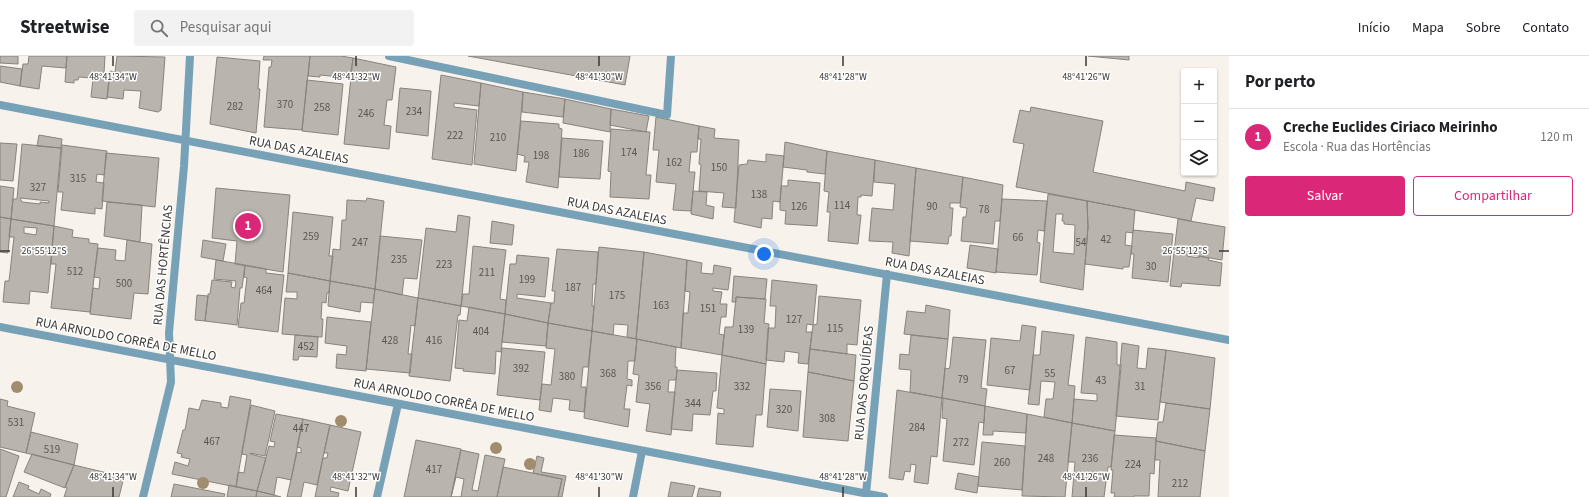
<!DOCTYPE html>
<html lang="pt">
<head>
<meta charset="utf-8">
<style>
  body { margin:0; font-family:"Source Sans 3",sans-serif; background:#f2f2f2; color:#202124 }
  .controls { position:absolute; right:12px; top:12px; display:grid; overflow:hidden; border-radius:4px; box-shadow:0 1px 3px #0004 }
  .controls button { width:36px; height:36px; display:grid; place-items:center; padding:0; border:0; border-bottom:1px solid #e0e0e0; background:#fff; color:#202124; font:20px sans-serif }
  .you { position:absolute; left:764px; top:198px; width:14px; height:14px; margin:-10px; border:3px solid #fff; border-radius:50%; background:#1a73e8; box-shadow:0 0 0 6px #1a73e833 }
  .badge { display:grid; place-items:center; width:26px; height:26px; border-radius:50%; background:#db2777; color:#fff; font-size:13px; font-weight:700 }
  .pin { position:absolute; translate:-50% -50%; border:2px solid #fff; box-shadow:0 1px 4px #0006 }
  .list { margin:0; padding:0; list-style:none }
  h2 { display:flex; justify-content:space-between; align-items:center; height:52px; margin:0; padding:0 16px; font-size:17px }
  h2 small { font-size:13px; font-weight:400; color:#757577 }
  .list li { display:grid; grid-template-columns:26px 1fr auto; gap:12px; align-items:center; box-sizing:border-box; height:56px; padding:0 16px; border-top:1px solid #e0e0e0 }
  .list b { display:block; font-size:15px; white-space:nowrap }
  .list p { margin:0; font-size:13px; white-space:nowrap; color:#757577 }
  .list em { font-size:13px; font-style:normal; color:#757577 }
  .actions { display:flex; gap:8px; padding:12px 16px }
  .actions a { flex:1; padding:9px 0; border:1px solid #db2777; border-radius:4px; text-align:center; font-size:14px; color:#db2777 }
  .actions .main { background:#db2777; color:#fff }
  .icon { flex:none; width:22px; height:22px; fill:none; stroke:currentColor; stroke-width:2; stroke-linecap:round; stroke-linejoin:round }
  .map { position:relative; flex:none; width:1229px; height:441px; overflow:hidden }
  header { display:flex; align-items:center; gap:24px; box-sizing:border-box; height:56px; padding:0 20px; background:#fff; border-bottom:1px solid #e0e0e0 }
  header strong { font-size:19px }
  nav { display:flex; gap:22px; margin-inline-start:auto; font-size:14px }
  .search { width:280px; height:36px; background:#f2f2f2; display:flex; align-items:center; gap:10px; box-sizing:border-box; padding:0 14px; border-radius:4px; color:#757577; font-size:15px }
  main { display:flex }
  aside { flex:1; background:#fff }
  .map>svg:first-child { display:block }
</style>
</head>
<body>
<header>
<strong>Streetwise</strong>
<div class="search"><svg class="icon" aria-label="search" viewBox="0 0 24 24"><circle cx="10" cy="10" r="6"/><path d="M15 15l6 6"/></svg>Pesquisar aqui</div>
<nav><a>Início</a><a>Mapa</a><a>Sobre</a><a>Contato</a></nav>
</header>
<main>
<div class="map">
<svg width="1229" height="441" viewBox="0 0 1229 441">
  <rect width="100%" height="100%" fill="#f8f2ec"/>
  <path fill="#b9b4ad" stroke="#88837d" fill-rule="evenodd" d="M0 0H18V8L0 7Z
    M29 0H67L66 12 42 10 39 33 20 30 23 8H28Z
    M67 0H105L104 17H110L107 43 91 41 93 22 79 21 78 24H74V27L65 26Z
    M117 0 165 1 161 54 158 56 139 52 141 35 124 34 123 43 107 41 110 15 115 16Z
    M264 0H310L302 74 264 71 269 11H271L272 4H263Z
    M310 0H341L353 2 350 22 320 19V21L308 20Z
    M468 0H630L625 29Z
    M1088 0H1129V4Z
    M217 1 260 5 258 33H260L256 77 210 68Z
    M353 2 396 11 392 44H387L384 69 391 70 389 93 344 88Z
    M0 10 22 13 20 30 0 26Z
    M441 19 481 27 479 50 454 47V51L477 54 472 109 432 103Z
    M307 24 343 28 338 79 302 75Z
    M481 27 523 36 516 115 474 108Z
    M400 32 431 35 428 80 396 76Z
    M523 36 565 43 563 61 522 56Z
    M565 43 611 53 610 76 563 67Z
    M1031 51 1103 65 1093 116 1185 135 1186 126 1215 132 1213 145 1196 142 1191 165 1016 131 1024 88 1013 86 1020 54 1030 56Z
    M611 53 649 60 646 76 610 69Z
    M656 61 699 70 697 96H691L689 116H695L691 155 673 154 676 128 656 126 659 94H653Z
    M521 65 559 68V72L562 73 558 132 526 126 529 106H524L525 100 517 98Z
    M699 70 715 73 714 82 739 84 736 152 722 151 724 137 699 135 701 109 699 108 701 83H698Z
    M611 73 650 76 646 119H651L649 143 610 141 611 116 608 115Z
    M39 79 62 83 61 92 37 90Z
    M562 82 603 85 600 123 559 121Z
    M785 86 827 95 825 118 807 116V114L783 111Z
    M0 87 17 88 13 125 0 124Z
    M22 88 61 92 54 170 11 163 13 143H17ZM20 142 49 145V147L40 146V148L22 146Z
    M62 89 107 95 104 119 97 118 96 126 104 127 102 153 95 152V158L61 154 63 136H58Z
    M827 95 875 104 872 140 861 139V141H858L857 159H861L858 188 828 185 830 159V156H827L829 136 824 135Z
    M106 97 159 102 155 151 102 145Z
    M766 98 784 100 780 146 773 145 772 163 762 162 761 172 734 166 739 109 747 108 748 104 766 106Z
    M875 104 916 112 909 200 892 197 893 186 869 185 872 152 893 154 895 128 874 126Z
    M916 112 963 121 960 147H950V152H953L951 180H949L948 188 910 185Z
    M963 121 1003 129 1000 165H995L993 188 961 185 963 161H966L967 152 960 151Z
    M788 124 820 127 817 170 785 168 786 155 780 154V146L781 130H788Z
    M0 130 14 132 11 163 0 161Z
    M216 132 290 139 283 216 235 208 237 185 212 182Z
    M693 135 707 136 706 149 714 151 713 163 691 158Z
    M1048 138 1087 145 1088 171 1083 234 1040 226ZM1056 158H1063L1062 165H1064V168L1075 169 1074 198 1053 196Z
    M367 142 384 145 375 233 330 225 333 193 340 194 342 164H346L347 144 366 145Z
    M1002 143 1047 145 1044 175 1038 174 1037 186 1040 187 1037 219 996 216Z
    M1087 145 1135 154 1133 177 1126 176 1125 189 1132 190 1129 211H1123V213L1085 208 1088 171Z
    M107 146 142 149 140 186 104 180Z
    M293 156 333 161 329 200H333L330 225 288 217Z
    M458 159 470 161 461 250 418 242 426 172 456 176Z
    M0 161 11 163 8 197 0 196Z
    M11 163 54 170 48 237 30 235 29 248 3 246 5 225H9L14 181H9ZM24 171 37 172 36 179 24 177Z
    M1178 163 1225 171 1222 204 1174 196Z
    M492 165 514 169 512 189 490 187Z
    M54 170 73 174 72 181 89 183V187L98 188 90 256 51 252 56 208H51Z
    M1133 174 1173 178 1168 226 1132 222 1134 198H1131Z
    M380 180 422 184 417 223 404 222 402 239 375 233Z
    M127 184 152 188 148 238 134 237 131 263 90 258 93 232 99 233 100 222 94 221 98 192 116 194 115 204 125 205Z
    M203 184 226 188 223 205 201 201Z
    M970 189 998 193 996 217 967 212Z
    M473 190 506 194 500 243 506 244 505 258 461 250 463 238H469Z
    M599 191 644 196 636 283 627 281 628 269 614 268 613 279 592 275Z
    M557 193 598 196 596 228H593L592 250H594L592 275 548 267 551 247H554L555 235H552Z
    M644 196 687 204 681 292 636 283Z
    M1174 196 1188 198 1187 200 1199 202V200L1209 202 1208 204 1222 207 1220 230 1182 227 1181 231 1170 230Z
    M517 199 549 202 545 241 517 238V242L551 247 548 267 505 258 510 208H516Z
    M216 204 245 209 242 232H240L237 269 205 265 208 240V238H210L212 224 232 226 231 231 235 232 236 225 214 223Z
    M687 204 702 207 701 217 713 218 714 209 731 212 728 234 713 232V235L722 236 720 248H727L726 261H721L719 278 724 279 722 299 681 292 683 257H688L690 236 685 235Z
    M245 209 266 213V217L284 219 278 276 238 271 241 247H244L247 222 244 221Z
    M288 217 330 225 329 237H327L326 247 322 246 321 263H323L322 281 282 278 285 242 297 243V236H286Z
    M734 220 767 223 765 243 736 241V246H732Z
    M772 224 817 229 813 269 807 268 806 276H812L808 308 798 307 799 297 785 295 784 306 766 304 768 272H775L776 250H770Z
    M330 225 375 233 373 247 361 246 360 256 328 250Z
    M375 233 418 242 415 270 411 269 408 298H412L410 317 366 313Z
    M197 239 208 240 205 265 195 264Z
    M819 240 861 244 857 289 847 288V298L810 293 813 269 817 268Z
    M736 241 766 243 764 267 769 268 766 308 722 299 725 271H733Z
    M418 242 461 250 460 259H458L450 325 409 320Z
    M926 249 950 254 948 283 904 278 907 255 925 257Z
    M469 251 505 258 501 296 496 295 495 318 463 315 464 313 455 312 459 264 467 265Z
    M505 258 548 267 546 290 502 286Z
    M327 261 371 266 366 315 336 312 337 298 346 299 347 290 325 287Z
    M548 267 592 275 588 311H583L581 331H586L584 356 569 354 570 344 553 342 551 356 539 354 542 328 551 329 555 293 546 292Z
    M1022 269 1036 271 1030 334 987 329 991 282 1020 285Z
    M592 275 637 283 635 305H628L627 323 632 324V330L627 329 624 353H630L628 371 584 362Z
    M1042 275 1074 279 1068 329 1075 330 1072 367 1044 361 1046 343H1053L1055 326 1041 325 1039 349 1028 348 1033 299H1040Z
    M295 279 318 281 317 301 299 300 298 304H293Z
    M911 279 948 283 942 342 910 336 911 314 899 313 900 298 909 299Z
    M953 281 986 284 981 332 987 333 985 350 942 342 945 312 949 313 950 310Z
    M1086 281 1117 286V309H1121V311L1115 375 1072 367 1074 343 1097 345V338L1081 337Z
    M637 283 676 291 675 311H677V314L676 324H669L668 336H675L671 379 646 375 650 348 636 346 639 319 633 318Z
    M1122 287 1139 290 1137 312 1146 313 1148 292 1166 294 1158 364 1116 360Z
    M502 292 545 296 540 344 497 339Z
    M810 293 856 299 854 325 808 316Z
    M1166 294 1215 302 1210 353 1160 346Z
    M722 299 766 308 762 359H756L753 391 716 388 718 357 724 358V353L717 352Z
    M677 314 717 317 716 335H713L710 359 693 358 692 375 671 373Z
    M808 316 854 325 848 385 803 381Z
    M770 333 801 335 798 375 767 371Z
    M897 334 942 342 937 401 931 400 928 428 914 426 916 409 911 408 910 416 905 415 903 424 889 422Z
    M230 340 251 344 236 431 172 418 175 406 188 410 190 403 181 401 182 398 177 397 183 374H185L189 352 199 354 202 344 221 347V351L228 352Z
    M943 342 985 350 984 367 979 366 974 409 943 405 947 363 942 362Z
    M0 343 8 345 7 350 35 357 26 397 0 391Z
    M1166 347 1210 353 1205 395 1156 385 1158 366H1163Z
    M251 349 275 355 265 400 250 397V398L266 402 257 435 236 431 238 416 244 417 247 399 242 398V396Z
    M985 350 1027 358 1026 377 993 375V379H983Z
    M276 358 303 363 291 424 277 421 274 439 257 435 269 390 274 391 275 386 270 385Z
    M1027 358 1072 367 1065 441 1022 440Z
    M303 363 330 369 317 429 304 426 301 441H287L297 396 301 397V392L297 391Z
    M1072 367 1115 375 1111 411H1108L1104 441H1072L1075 406H1068Z
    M330 369 361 376 348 435 331 431 330 435 339 437 338 441H315L323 402H327L328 397H324Z
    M31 376 78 388 74 409 26 397Z
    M1114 379 1156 382 1154 418 1150 417 1149 440H1134V441H1114L1115 437H1111L1113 414H1111Z
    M416 384 461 393 451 441H404Z
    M1156 385 1205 395 1200 441H1158L1160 404H1155Z
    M982 386 1025 390 1022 434 978 430Z
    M0 393 19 400 6 441H0Z
    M461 394 479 398 472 434 478 435 485 399 505 403 497 441H451Z
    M32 398 74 409 65 432 24 416Z
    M537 400 544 402 541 416 566 420 562 441H558L562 423 533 417Z
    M74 409 124 421 119 441H64L67 432 65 431Z
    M503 411 562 423 558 441H497Z
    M958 417 979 421 977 437 955 433Z
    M456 421 464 423 461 441H451Z
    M19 426 29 430 28 433 39 438 41 433 51 438 50 441H13Z
    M671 426 695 430 692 441H668Z
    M174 428 225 438 224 441H171Z
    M229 429 257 435 256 441H227Z
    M699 432 721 436 720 441H697Z
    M257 435 274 439 281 441H256Z"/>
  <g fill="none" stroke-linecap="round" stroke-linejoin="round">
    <path stroke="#77a1b7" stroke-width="8" d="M389 0 667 59 671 0
      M633 441 642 395"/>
    <path stroke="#77a1b7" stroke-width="8" d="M0 49 1229 284
      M0 271 884 441
      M866 438 887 218
      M143 441 171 326 169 277 184 110 190 0
      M377 441 398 348"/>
  </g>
  <g fill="#a18c6e">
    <circle cx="17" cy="331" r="6"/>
    <circle cx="341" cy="365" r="6"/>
    <circle cx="496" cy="392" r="6"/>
    <circle cx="530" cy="408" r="6"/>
    <circle cx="203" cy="427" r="6"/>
  </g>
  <path fill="none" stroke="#3a3835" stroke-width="1.5" d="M113 0V10M356 0V10M599 0V10M843 0V10M1086 0V10M0 195H10M1219 195H1229M113 431V441M356 431V441M599 431V441M843 431V441M1086 431V441"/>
  <g text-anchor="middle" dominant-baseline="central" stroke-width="3" stroke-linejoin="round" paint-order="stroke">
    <g font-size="11" fill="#5a5753">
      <text x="285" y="48">370</text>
      <text x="235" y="50">282</text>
      <text x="322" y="51">258</text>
      <text x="414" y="55">234</text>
      <text x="366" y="57">246</text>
      <text x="455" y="79">222</text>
      <text x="498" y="81">210</text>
      <text x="629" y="96">174</text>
      <text x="581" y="97">186</text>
      <text x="541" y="99">198</text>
      <text x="674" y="106">162</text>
      <text x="719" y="111">150</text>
      <text x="78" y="122">315</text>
      <text x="38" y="131">327</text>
      <text x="759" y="138">138</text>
      <text x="842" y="149">114</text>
      <text x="799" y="150">126</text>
      <text x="932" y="150">90</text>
      <text x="984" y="153">78</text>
      <text x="311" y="180">259</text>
      <text x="1018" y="181">66</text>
      <text x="1106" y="183">42</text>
      <text x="360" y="186">247</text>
      <text x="1081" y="186">54</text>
      <text x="399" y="203">235</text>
      <text x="444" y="208">223</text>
      <text x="1151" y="210">30</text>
      <text x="75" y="215">512</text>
      <text x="487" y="216">211</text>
      <text x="527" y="223">199</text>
      <text x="124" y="227">500</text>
      <text x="573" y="231">187</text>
      <text x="264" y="234">464</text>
      <text x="617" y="239">175</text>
      <text x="661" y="249">163</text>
      <text x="708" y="252">151</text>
      <text x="794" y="263">127</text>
      <text x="835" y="272">115</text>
      <text x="746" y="273">139</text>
      <text x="481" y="275">404</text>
      <text x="390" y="284">428</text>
      <text x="434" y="284">416</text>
      <text x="306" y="290">452</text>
      <text x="521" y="312">392</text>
      <text x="1010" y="314">67</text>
      <text x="608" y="317">368</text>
      <text x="1050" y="317">55</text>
      <text x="567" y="320">380</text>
      <text x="963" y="323">79</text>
      <text x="1101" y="324">43</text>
      <text x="653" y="330">356</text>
      <text x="742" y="330">332</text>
      <text x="1140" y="330">31</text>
      <text x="693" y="347">344</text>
      <text x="784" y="353">320</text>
      <text x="827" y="362">308</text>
      <text x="16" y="366">531</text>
      <text x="917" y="371">284</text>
      <text x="301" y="372">447</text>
      <text x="212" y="385">467</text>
      <text x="961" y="386">272</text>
      <text x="52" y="393">519</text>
      <text x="1046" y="402">248</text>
      <text x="1090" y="402">236</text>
      <text x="1002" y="406">260</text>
      <text x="1133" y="408">224</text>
      <text x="434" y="413">417</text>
      <text x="1180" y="427">212</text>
    </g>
    <g font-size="13" fill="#3a3835" stroke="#fff">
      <text transform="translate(299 94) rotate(11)">RUA DAS AZALEIAS</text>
      <text transform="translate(617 155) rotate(11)">RUA DAS AZALEIAS</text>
      <text transform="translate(163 209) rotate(-85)">RUA DAS HORTÊNCIAS</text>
      <text transform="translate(935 215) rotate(11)">RUA DAS AZALEIAS</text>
      <text transform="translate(126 283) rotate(11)">RUA ARNOLDO CORRÊA DE MELLO</text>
      <text transform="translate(864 327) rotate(-85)">RUA DAS ORQUÍDEAS</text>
      <text transform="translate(444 344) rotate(11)">RUA ARNOLDO CORRÊA DE MELLO</text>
    </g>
  </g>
  <g font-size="10" text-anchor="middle" fill="#3a3835" stroke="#fff" stroke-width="3" stroke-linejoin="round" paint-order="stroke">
    <text x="113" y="24">48°41'34"W</text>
    <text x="356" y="24">48°41'32"W</text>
    <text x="599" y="24">48°41'30"W</text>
    <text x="843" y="24">48°41'28"W</text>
    <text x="1086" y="24">48°41'26"W</text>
    <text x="44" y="198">26°55'12"S</text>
    <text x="1185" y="198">26°55'12"S</text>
    <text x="113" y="424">48°41'34"W</text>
    <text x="356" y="424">48°41'32"W</text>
    <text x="599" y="424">48°41'30"W</text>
    <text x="843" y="424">48°41'28"W</text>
    <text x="1086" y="424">48°41'26"W</text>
  </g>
</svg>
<div class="controls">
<button>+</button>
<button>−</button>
<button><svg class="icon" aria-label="layers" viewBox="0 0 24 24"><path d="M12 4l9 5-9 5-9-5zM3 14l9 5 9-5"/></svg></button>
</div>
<div class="you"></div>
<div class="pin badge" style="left:248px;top:170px">1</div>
</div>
<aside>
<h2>Por perto<small></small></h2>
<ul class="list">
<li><span class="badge">1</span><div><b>Creche Euclides Ciriaco Meirinho</b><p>Escola · Rua das Hortências</p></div><em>120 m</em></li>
</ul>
<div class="actions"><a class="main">Salvar</a><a>Compartilhar</a></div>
</aside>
</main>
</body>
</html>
